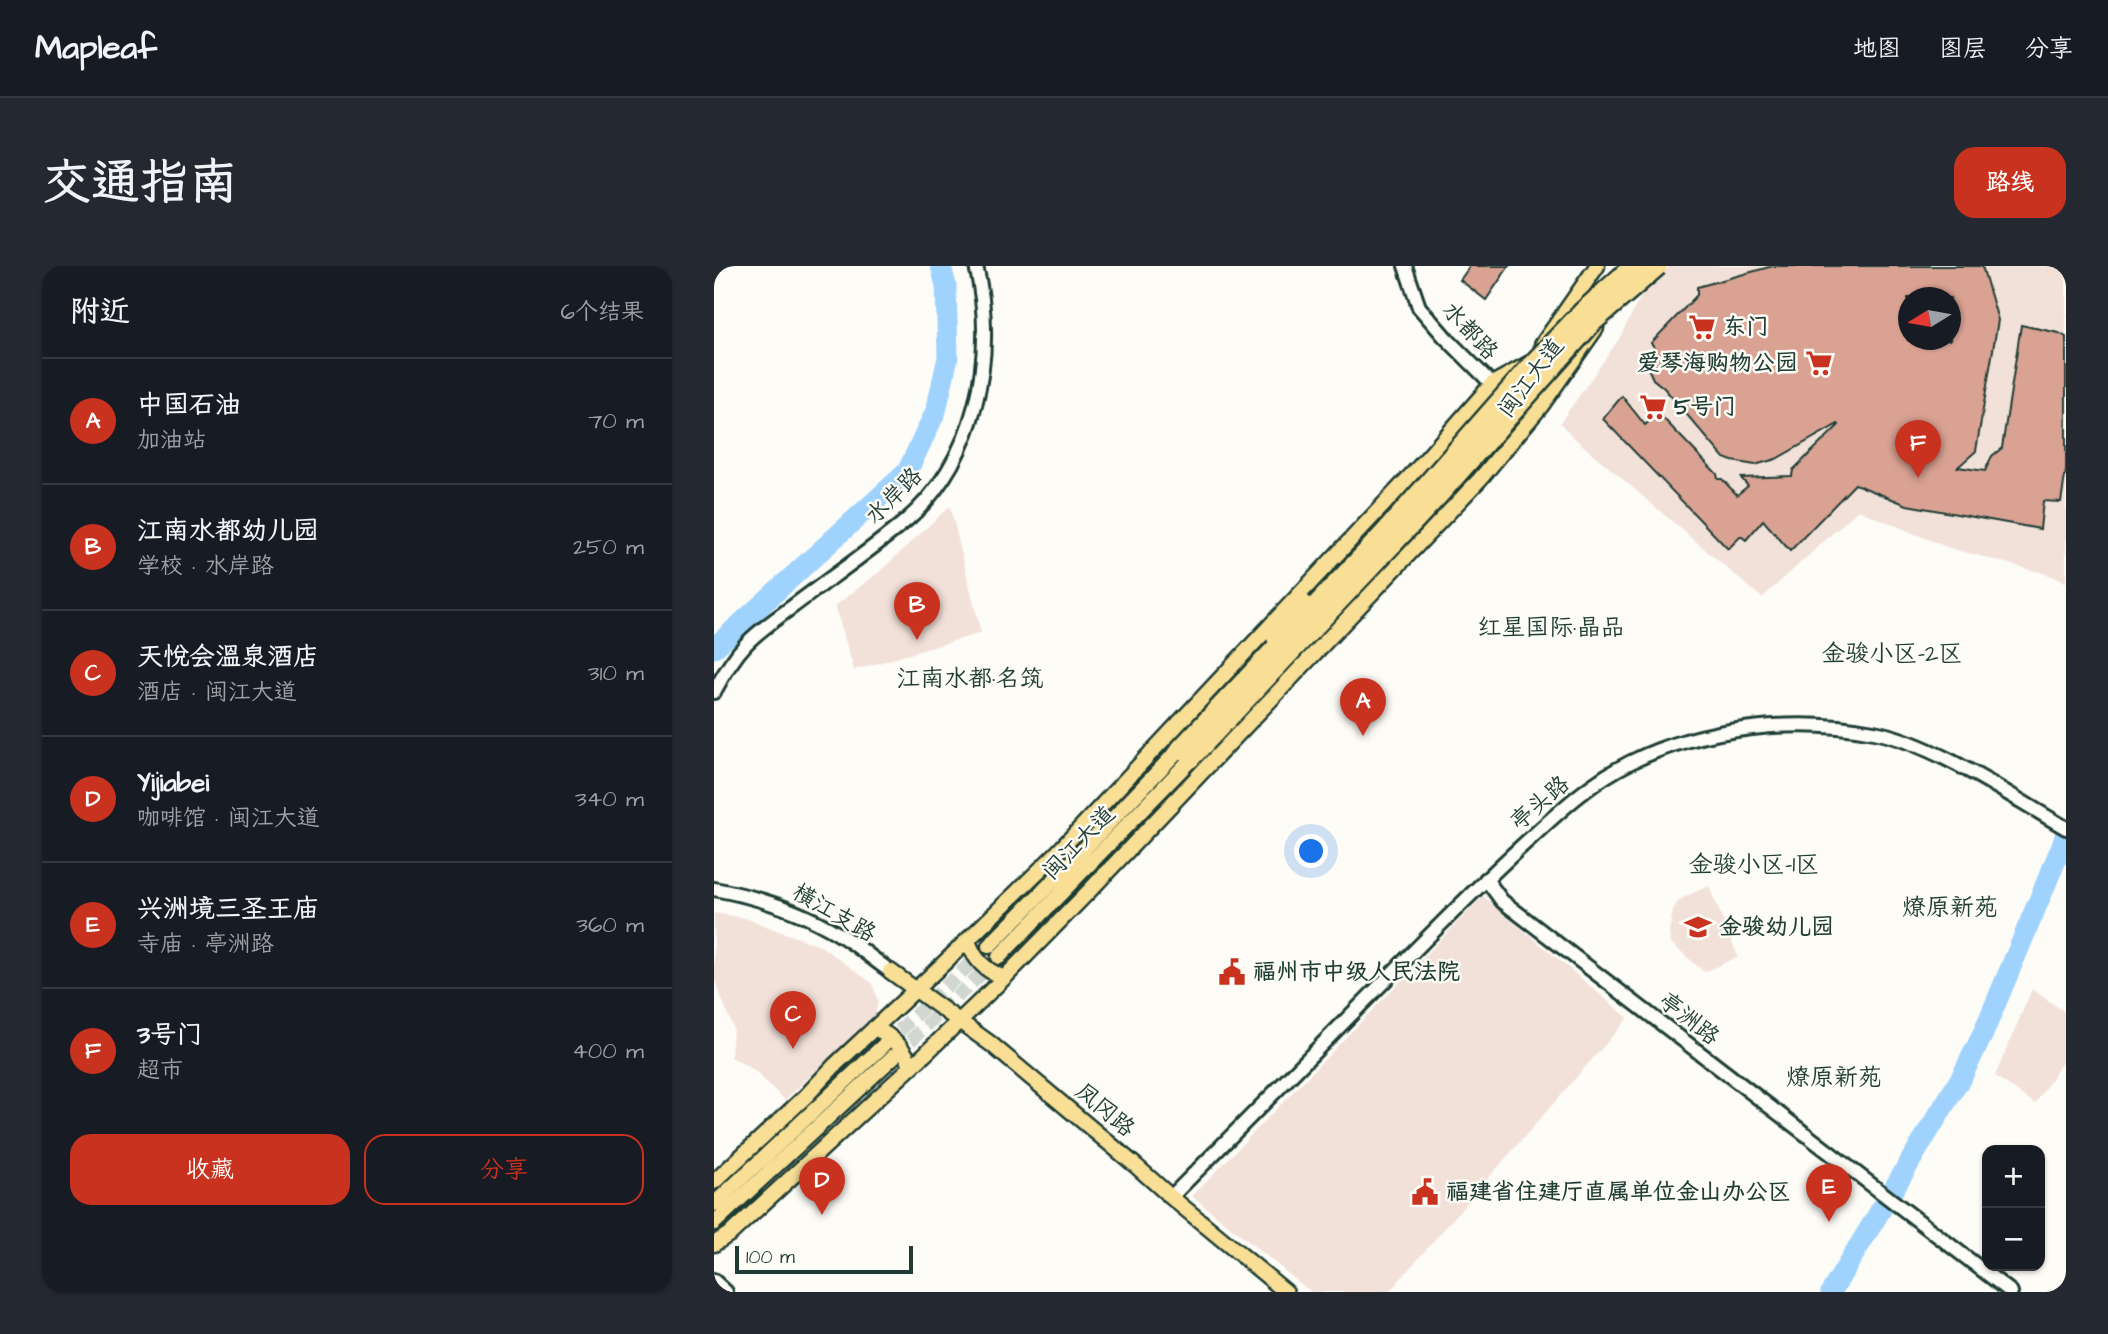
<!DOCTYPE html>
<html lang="zh">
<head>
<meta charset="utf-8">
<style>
  body { margin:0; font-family:"Architects Daughter","LXGW WenKai TC",sans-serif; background:#242831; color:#f1f3f6 }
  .controls { position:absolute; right:21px; bottom:21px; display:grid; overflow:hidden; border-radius:14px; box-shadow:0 2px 5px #0004 }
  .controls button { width:63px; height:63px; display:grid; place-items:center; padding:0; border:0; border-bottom:2px solid #363941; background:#171b24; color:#f1f3f6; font:35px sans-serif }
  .compass { position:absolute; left:1184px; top:21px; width:63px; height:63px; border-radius:50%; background:#171b24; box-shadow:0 2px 5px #0004; rotate:259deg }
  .scale { position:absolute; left:21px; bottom:18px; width:178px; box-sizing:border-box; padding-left:7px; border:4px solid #1f3d34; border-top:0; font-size:19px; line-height:24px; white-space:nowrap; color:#1f3d34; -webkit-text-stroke:5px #fdfcf7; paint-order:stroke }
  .you { position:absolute; left:598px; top:586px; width:24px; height:24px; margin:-18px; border:5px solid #fff; border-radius:50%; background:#1a73e8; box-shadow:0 0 0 10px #1a73e833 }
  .badge { display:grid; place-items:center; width:46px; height:46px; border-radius:50%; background:#c8321e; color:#fff; font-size:23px; font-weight:700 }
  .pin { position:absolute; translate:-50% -58px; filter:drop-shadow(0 2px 4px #0008) }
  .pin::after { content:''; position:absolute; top:37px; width:24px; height:21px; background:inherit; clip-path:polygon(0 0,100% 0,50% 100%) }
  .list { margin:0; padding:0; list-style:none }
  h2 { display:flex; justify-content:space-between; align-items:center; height:91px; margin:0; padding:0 28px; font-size:30px }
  h2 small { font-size:23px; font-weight:400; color:#9ea1a6 }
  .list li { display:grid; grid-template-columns:46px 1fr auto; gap:21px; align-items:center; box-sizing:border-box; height:126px; padding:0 28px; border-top:2px solid #363941 }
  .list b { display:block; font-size:26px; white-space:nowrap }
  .list p { margin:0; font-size:23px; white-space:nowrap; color:#9ea1a6 }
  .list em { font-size:23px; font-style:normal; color:#9ea1a6 }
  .actions { display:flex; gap:14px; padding:21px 28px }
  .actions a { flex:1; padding:16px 0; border:2px solid #c8321e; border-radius:21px; text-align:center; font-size:24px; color:#c8321e }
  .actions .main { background:#c8321e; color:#fff }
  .map { position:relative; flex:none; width:1352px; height:1026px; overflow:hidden; border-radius:21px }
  header { display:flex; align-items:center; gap:42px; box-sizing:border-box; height:98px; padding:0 35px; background:#171b24; border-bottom:2px solid #363941 }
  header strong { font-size:33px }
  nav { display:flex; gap:38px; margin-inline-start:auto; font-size:24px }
  .intro { display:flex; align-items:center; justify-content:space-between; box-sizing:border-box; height:168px; padding:0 42px }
  h1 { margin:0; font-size:49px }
  .button { padding:18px 32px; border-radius:21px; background:#c8321e; color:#fff; font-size:24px; font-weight:700 }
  main { display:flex; gap:42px; padding:0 42px }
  aside { flex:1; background:#171b24; border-radius:21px; box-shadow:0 2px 5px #0004 }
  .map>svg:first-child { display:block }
</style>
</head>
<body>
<header>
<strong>Mapleaf</strong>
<nav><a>地图</a><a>图层</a><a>分享</a></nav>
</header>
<div class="intro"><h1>交通指南</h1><a class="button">路线</a></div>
<main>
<aside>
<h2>附近<small>6个结果</small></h2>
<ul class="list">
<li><span class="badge">A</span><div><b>中国石油</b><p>加油站</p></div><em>70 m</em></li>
<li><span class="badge">B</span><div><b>江南水都幼儿园</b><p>学校 · 水岸路</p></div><em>250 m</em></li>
<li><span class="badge">C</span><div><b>天悦会温泉酒店</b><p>酒店 · 闽江大道</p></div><em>310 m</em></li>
<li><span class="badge">D</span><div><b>Yijiabei</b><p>咖啡馆 · 闽江大道</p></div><em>340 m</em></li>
<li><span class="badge">E</span><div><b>兴洲境三圣王庙</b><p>寺庙 · 亭洲路</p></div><em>360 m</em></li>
<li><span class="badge">F</span><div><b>3号门</b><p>超市</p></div><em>400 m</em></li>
</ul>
<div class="actions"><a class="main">收藏</a><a>分享</a></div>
</aside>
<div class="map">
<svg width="1352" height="1026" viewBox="0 0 1352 1026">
  <rect width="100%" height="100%" fill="#fdfcf7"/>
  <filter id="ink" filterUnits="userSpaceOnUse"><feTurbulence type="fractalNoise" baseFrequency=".0143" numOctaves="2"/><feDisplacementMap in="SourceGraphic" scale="14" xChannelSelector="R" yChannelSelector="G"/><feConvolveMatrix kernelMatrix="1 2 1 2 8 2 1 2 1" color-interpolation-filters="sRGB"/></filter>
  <g filter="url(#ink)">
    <path fill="#f2e1d9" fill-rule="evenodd" d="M957 0H1352V317L1333 308 1235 282 1144 244 1048 332 858 170 846 157 905 73 933 18ZM1195 32H1237V74H1195Z
      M236 240 267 367 140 404 121 340 164 307Z
      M995 620 1024 691 990 706 956 676 955 666 959 645 963 637 972 630Z
      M769 630 914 752 675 1026H597L478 930Z
      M0 647 31 652 108 681 158 717 164 736 161 749 71 834 38 803 17 791 19 762 0 712Z
      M1318 723 1352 747V790L1321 838 1281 810Z"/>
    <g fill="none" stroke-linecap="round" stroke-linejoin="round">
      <path stroke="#9fd3fd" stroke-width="21" d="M0 382 193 206 222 145 234 91 232 20 227 0
        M1117 1026 1248 810 1268 770 1349 577 1352 567"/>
    </g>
    <path fill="#daa293" stroke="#1f3d34" stroke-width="2" fill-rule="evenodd" d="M756 0H795L772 34 746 14Z
      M1059 0H1268L1284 54 1262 185 1244 201 1271 205 1278 190 1288 182 1307 59 1345 67 1352 71V204L1347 236 1329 235 1326 263 1193 239 1141 218 1076 285 1049 254 1032 274 1027 270 1014 283 889 153 908 130 931 159 944 147 1003 208 1004 213H1008L1023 229 1034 220 1027 212 1078 210 1079 204 1125 159 1124 158 1062 193 1041 199 1018 195 1010 192 950 122 939 113 933 100 936 87 941 82 937 77 983 29V21ZM1194 32H1236V74H1194Z"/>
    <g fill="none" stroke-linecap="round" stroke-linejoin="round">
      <path stroke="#d1d6d0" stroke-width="14" stroke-dasharray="14 7" stroke-linecap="butt" d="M170 779 275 680
        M181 789 285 691"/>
      <defs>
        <path id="minor" d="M691 0 705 41 731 71 778 118
          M0 426C9 409 19 392 32 378 45 364 63 352 78 341 115 313 153 287 188 258 262 197 284 89 262 0
          M772 613 788 635 1297 1026
          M0 623C49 632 95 647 137 676 150 685 163 696 176 705
          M457 931C542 845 628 759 713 672 748 637 783 602 820 569 850 541 880 514 917 496 988 461 1082 451 1160 466 1222 478 1296 530 1352 562
          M0 1015 12 1026"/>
        <path id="major" d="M828 79 883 0
          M698 209 778 118 814 98
          M560 372 590 336
          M254 674C260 694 271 704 290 712
          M275 680 354 600 473 475
          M285 691 484 486
          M176 705 277 778 421 899 457 931 572 1026
          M160 762C179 770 190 782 198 801
          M0 916 92 830 121 799 229 698 342 588 704 202
          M0 938 170 779
          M0 957 180 790
          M0 978 17 967 209 790 290 712 376 624 766 213 827 140 882 62"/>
        <path id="highway" d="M466 483 669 268
          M476 493 679 278"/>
      </defs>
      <use href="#minor" stroke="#1f3d34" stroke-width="18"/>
      <use href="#major" stroke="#1f3d34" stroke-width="19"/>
      <use href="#highway" stroke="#1f3d34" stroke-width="23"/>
      <use href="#minor" stroke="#fdfcf7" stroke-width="12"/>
      <use href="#major" stroke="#f9df96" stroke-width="14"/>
      <use href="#highway" stroke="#f9df96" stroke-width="18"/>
      <defs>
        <path id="highway-bridge" d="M669 268 821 95 869 45 919 0
          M679 278 726 228 878 57 944 0"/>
      </defs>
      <use href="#highway-bridge" stroke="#1f3d34" stroke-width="23" stroke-linecap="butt"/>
      <use href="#highway-bridge" stroke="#f9df96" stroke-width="18"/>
    </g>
  </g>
  <defs>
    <symbol id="supermarket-bare" viewBox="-9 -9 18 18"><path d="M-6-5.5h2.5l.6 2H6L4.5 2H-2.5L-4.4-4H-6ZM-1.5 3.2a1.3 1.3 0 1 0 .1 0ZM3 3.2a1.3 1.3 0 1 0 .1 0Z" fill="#c8321e" stroke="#fdfcf7" stroke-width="2.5" paint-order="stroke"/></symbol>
    <symbol id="school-bare" viewBox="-9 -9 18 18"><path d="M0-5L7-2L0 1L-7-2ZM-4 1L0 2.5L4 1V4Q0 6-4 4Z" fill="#c8321e" stroke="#fdfcf7" stroke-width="2.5" paint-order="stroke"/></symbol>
    <symbol id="civic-bare" viewBox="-9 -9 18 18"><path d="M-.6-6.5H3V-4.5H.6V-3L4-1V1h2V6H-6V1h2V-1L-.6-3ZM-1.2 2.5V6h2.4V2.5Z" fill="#c8321e" stroke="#fdfcf7" stroke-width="2.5" paint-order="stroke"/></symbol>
  </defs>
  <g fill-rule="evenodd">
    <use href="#supermarket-bare" x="969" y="42" width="38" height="38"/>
    <use href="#supermarket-bare" x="1086" y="78" width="38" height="38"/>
    <use href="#supermarket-bare" x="920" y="122" width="38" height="38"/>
    <use href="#school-bare" x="965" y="642" width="38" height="38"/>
    <use href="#civic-bare" x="499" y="687" width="38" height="38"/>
    <use href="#civic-bare" x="692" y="907" width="38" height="38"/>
  </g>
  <g text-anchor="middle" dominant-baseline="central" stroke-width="5" stroke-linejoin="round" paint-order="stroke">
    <g font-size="23" font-weight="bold" fill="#1f3d34" stroke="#fdfcf7" text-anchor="start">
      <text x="1009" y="61">东门</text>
      <text x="1084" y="97" text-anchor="end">爱琴海购物公园</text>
      <text x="960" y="141">5号门</text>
      <text x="1005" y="661">金骏幼儿园</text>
      <text x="539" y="706">福州市中级人民法院</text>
      <text x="732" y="926">福建省住建厅直属单位金山办公区</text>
    </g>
    <g font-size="23" fill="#1f3d34" stroke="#fdfcf7">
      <text transform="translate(756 65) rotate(47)">水都路</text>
      <text transform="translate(817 112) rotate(-53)">闽江大道</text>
      <text transform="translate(180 230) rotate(-45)">水岸路</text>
      <text transform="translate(826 537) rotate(-41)">亭头路</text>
      <text transform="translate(365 577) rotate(-46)">闽江大道</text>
      <text transform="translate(120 647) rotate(30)">横江支路</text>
      <text transform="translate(975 753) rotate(38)">亭洲路</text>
      <text transform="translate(391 844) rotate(40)">凤冈路</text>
    </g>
    <g font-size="24" fill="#1f3d34" stroke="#fdfcf7">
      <text x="837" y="362">红星国际·晶品</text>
      <text x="1178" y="388">金骏小区-2区</text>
      <text x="256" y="413">江南水都·名筑</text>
      <text x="1040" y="599">金骏小区-1区</text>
      <text x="1236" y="642">燎原新苑</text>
      <text x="1120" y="812">燎原新苑</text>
    </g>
  </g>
</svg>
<div class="controls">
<button>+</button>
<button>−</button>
</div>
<svg class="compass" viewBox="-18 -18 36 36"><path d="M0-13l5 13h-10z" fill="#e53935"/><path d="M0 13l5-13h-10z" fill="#9ea1a6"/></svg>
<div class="scale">100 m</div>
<div class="you"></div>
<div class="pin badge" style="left:649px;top:470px">A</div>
<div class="pin badge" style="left:203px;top:374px">B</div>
<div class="pin badge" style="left:79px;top:783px">C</div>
<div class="pin badge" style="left:108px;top:949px">D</div>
<div class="pin badge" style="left:1115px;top:956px">E</div>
<div class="pin badge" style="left:1204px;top:212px">F</div>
</div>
</main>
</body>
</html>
